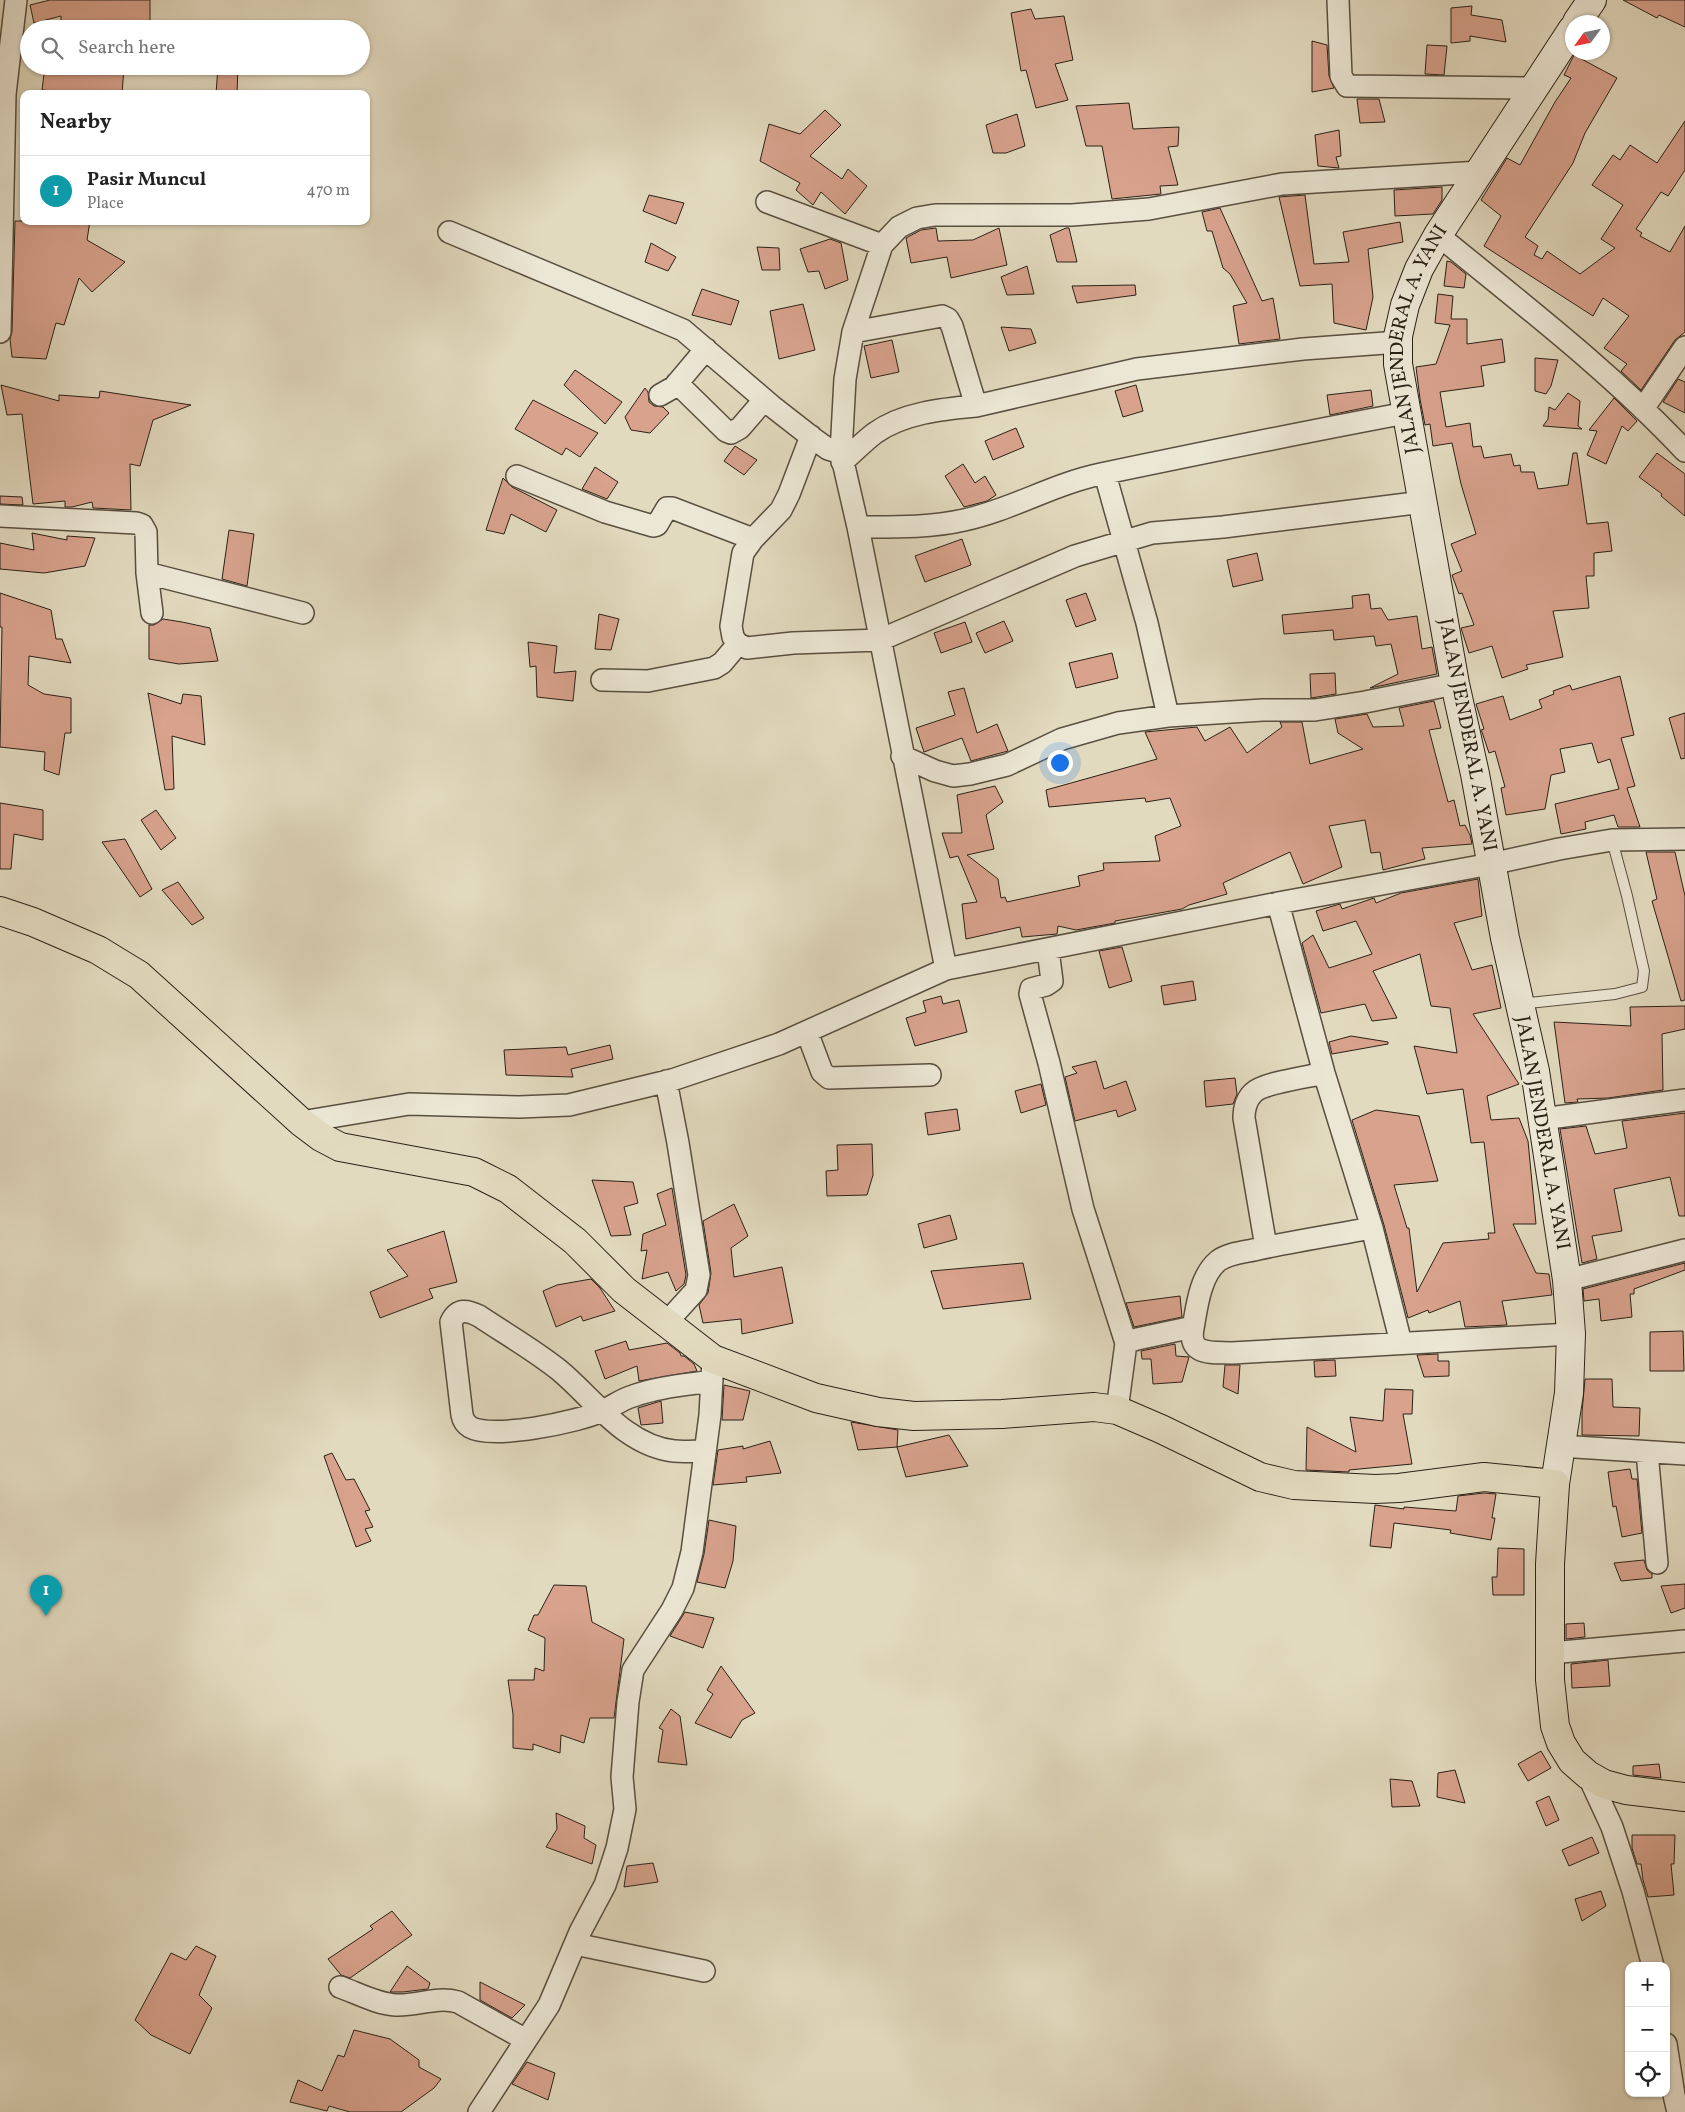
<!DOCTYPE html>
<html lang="en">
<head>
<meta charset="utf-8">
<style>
  body { margin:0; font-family:Vollkorn,serif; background:#f6f6f6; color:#222 }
  .controls { position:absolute; right:15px; bottom:15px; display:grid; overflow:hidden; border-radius:10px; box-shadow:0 1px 4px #0004 }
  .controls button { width:45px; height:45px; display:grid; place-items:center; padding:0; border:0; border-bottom:1px solid #e0e0e0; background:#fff; color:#222; font:25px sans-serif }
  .compass { position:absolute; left:1565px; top:15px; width:45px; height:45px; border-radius:50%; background:#fff; box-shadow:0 1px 4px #0004; rotate:237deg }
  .you { position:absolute; left:1059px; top:762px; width:18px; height:18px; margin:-12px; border:4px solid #fff; border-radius:50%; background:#1a73e8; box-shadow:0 0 0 8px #1a73e833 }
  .badge { display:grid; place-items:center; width:32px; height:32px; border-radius:50%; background:#8f2418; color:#fff; font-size:16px; font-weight:700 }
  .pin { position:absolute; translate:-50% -41px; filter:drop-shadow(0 1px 2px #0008) }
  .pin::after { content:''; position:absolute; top:26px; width:18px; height:15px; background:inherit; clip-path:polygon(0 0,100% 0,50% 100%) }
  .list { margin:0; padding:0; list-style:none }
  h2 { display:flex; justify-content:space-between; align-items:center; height:65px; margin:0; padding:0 20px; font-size:21px }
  h2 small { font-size:16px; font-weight:400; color:#767676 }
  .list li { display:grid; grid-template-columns:32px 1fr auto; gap:15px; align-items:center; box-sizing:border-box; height:70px; padding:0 20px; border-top:1px solid #e0e0e0 }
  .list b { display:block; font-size:19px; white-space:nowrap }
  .list p { margin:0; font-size:16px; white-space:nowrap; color:#767676 }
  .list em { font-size:16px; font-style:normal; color:#767676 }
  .icon { flex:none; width:28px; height:28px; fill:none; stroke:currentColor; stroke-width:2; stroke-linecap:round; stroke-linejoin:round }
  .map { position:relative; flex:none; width:1685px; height:2112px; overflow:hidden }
  .search { position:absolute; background:#fff; box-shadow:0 1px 4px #0004; left:20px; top:20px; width:350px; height:55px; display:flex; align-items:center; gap:12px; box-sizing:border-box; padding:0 18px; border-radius:28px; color:#767676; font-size:19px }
  .panel { position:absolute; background:#fff; box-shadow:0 1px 4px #0004; left:20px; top:90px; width:350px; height:135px; border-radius:10px }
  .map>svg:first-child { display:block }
</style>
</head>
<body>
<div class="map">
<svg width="1685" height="2112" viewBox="0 0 1685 2112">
  <rect width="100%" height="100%" fill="#e2dabf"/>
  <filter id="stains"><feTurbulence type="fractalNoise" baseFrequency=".004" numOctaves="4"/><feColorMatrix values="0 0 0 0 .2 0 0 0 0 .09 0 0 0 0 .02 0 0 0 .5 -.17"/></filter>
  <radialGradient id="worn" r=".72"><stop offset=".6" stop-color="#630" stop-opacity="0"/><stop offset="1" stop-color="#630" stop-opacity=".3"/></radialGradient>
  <path fill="#d8a28d" stroke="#2b2116" d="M50 0H150V27L111 25V29H61V16L34 23 30 5Z
    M1623 0H1685V27L1659 15 1657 18Z
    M1472 6 1471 15 1502 20 1506 42 1470 36V41L1451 43V8Z
    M1031 9 1035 19 1064 16 1073 60 1055 64 1068 100 1036 108 1026 70 1021 71 1011 13Z
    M1312 41 1327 45 1329 76 1334 88 1312 92Z
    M1427 45 1447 46 1444 75 1425 74Z
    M1574 55 1617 78 1585 133 1573 163 1525 237 1538 246 1534 255 1542 259 1547 251 1580 274 1615 248 1601 239 1623 205 1592 185 1613 155 1620 160 1630 145 1657 163 1685 121V170L1668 196 1661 192 1636 229 1642 233 1640 236 1670 252 1685 226V332L1675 340 1641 390 1621 371 1627 364 1604 348 1629 316 1603 298 1593 316 1484 246 1501 216 1481 200 1507 158 1520 165 1555 102 1571 78 1564 75Z
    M45 66 124 67 122 94H59L60 92 42 90Z
    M218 66H238L237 94H216Z
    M1357 99H1379L1385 122 1360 123Z
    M1129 103 1133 129 1179 127 1178 146 1168 147 1178 185 1160 186 1161 194 1112 199 1102 146H1086L1076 106Z
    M825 110 841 125 810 156 842 179 848 169 867 186 845 214 821 192 813 205 796 190 800 183 760 161 769 124 800 134Z
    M1017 114 1025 146 1006 153H993L986 125Z
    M1339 130 1341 156 1336 157 1339 168 1318 166 1315 135Z
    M1442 187V200L1433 214 1395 216 1394 190Z
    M649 195 684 203 676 224 643 211Z
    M1305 195 1314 264 1349 262 1343 232 1400 222 1403 242 1368 249 1373 297 1366 330 1334 323 1332 284 1300 286 1279 197Z
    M1220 208 1262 301 1273 298 1280 339 1239 344 1233 306 1247 303 1230 274 1223 268 1212 231H1207L1202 212Z
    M15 221H90L87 240 125 262 92 292 79 278 64 325 56 323 46 359 12 357 10 339 12 332Z
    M936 228 938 241 973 240 999 228 1007 265 951 278 947 257 911 263 906 238 921 230Z
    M1066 228H1069L1077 262H1057L1050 235Z
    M830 239 841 243 848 280 825 289 819 271 808 272 800 249Z
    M651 243 676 257 668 271 645 262Z
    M757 247 779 248 780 270H762Z
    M1447 261 1451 262 1466 274 1464 288 1444 286Z
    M1027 266 1034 294 1007 295 1001 277Z
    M1135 285 1136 295 1077 303 1072 286Z
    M702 289 739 301 731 325 692 315Z
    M1438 294 1453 296 1451 319H1467V344L1502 339 1505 362 1481 366 1484 386 1440 392 1446 427 1470 423 1473 447 1481 446 1484 458 1511 454 1514 466 1520 465 1521 472H1534L1538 489 1568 485 1573 453H1577L1587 524 1608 522 1612 551 1594 553V576H1586L1589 608 1553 611 1563 657 1526 665 1528 669 1502 678 1492 646 1469 653 1461 628 1474 625 1462 593 1459 594 1452 575 1462 571 1451 544 1476 534 1461 484 1452 443 1433 446 1430 424 1425 425 1420 399 1416 367 1436 364 1450 325 1435 323Z
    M803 304 815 350 779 359 770 311Z
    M1001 327 1031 329 1036 343 1009 351Z
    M892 340 899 372 871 378 864 346Z
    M1535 358 1558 360 1551 386 1546 394 1535 391Z
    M575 370 622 402 605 424 564 385Z
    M1678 379 1685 382V413L1663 402Z
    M1 385 59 401V395L99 398 100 391 191 405 153 420 140 466 130 464 131 510 93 508 92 502 72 507H65V501L33 504 22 414 7 415Z
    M1136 385 1143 411 1123 417 1115 391Z
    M645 388 648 392 649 402 654 406 663 407 669 413 650 433 631 430 625 417Z
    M1371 390 1373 406 1330 415 1327 395Z
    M1568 393 1580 401 1578 426 1582 429 1543 426 1548 419 1549 407 1555 410Z
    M1614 398 1637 421 1628 431 1622 426 1606 464 1587 455 1597 431 1589 430Z
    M533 400 598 433 580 457 566 448 562 455 515 429Z
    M1016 428 1024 447 993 460 985 441Z
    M735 446 757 460 744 475 724 461Z
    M1657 453 1685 474V516L1661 496 1662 494 1639 477Z
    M963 464 975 483 985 476 996 495 987 501 964 507 945 476Z
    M595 467 618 482 607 499 582 489Z
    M503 478 512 487 557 510 546 532 511 514 504 534 486 530Z
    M0 496 22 497 23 505 0 504Z
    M229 530 254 534 247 586 222 579Z
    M32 533 67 540V536L95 538 85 566 44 573 0 569V543L34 550Z
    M962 539 971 565 925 582 915 556Z
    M1257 553 1263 580 1233 587 1227 560Z
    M0 593 51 610 56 639H62L71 663 29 656 28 685 44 694 71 698V733H65L59 775 44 770 45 752 0 747 2 627H0Z
    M1086 593 1096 620 1076 627 1066 600Z
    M1369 594 1371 609 1381 608 1388 620 1417 616 1422 649 1432 647 1437 674 1370 688 1398 674 1391 644 1376 646 1374 636 1334 640 1333 630 1284 634 1282 615 1353 608 1352 596Z
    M599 614 619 619 611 650 595 649Z
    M163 619 182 622 210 628 218 661 179 664 149 659V625H154Z
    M1004 621 1013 641 985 653 976 633Z
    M965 622 972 642 941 653 934 633Z
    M528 642 557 646 554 673 576 671 573 701 537 697 536 666 530 667Z
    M1112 653 1118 678 1076 688 1069 663Z
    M1335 673 1336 694 1311 698 1310 674Z
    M1620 676 1634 735 1621 738 1635 786 1627 788 1640 827H1618L1614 815 1585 822 1586 829 1561 834 1555 804 1619 789 1610 759 1598 763 1592 743 1560 749 1565 772 1551 775 1545 809 1506 815 1501 788 1505 787 1495 751 1489 753 1482 732 1481 730 1484 729 1476 704 1503 696 1510 720 1542 708 1539 700 1554 694 1553 691 1570 685 1572 690Z
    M964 688 977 733 997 724 1008 751 971 761 962 738 924 752 916 728 955 715 948 692Z
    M148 693 181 704 183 694 201 696 205 745 172 736 174 789 165 790Z
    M1434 701 1441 728 1429 730 1448 802 1454 800 1460 826 1465 825 1470 835 1472 844 1422 848 1425 859 1383 870 1380 852 1371 853 1365 820 1329 826 1342 867 1303 884 1290 852 1223 883 1227 894 1189 905 1182 909 1115 921V923L1076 930 1058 926 1057 934 1022 937 1020 927 966 939 962 904 977 902 958 856 950 858 942 833H962L957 795 995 786 1003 802 986 815 994 849 967 855 998 879 1001 898 1005 897 1007 902 1080 886 1078 876 1104 870 1103 863 1160 861 1155 836 1181 826 1170 798 1146 802 1145 798 1049 807 1046 790 1157 759 1145 732 1197 727 1205 741 1230 727 1247 753 1282 727 1280 722H1302L1310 764 1363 749 1338 733 1335 719 1367 714 1373 727 1404 726 1399 708Z
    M1685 713V758L1681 759 1669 718Z
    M0 803 43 810V840L14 834 11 869H0Z
    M156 810 176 838 161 850 141 820Z
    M125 839 152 889 140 897 102 842Z
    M1646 852H1675L1685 896V1000L1681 1001 1652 901 1657 899Z
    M1478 879 1482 916 1454 923 1472 970 1492 965 1501 1008 1473 1014 1519 1084 1487 1096 1491 1120 1519 1118 1528 1141 1536 1224H1513L1536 1273 1549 1274 1552 1295 1502 1301 1507 1325 1465 1327 1460 1301 1429 1313 1428 1310 1408 1318 1384 1225 1352 1120 1376 1110 1419 1116 1438 1181 1394 1185 1407 1228H1409L1417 1292 1443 1243 1489 1239 1488 1233H1495L1484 1142 1471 1143 1463 1089 1427 1094 1414 1046 1457 1053 1450 1008 1431 1006 1420 954 1373 971 1397 1018 1372 1021 1365 1004 1321 1013 1302 943 1313 935 1329 968 1372 954 1356 921 1323 931 1316 911 1340 904 1342 909 1374 898 1376 903 1401 893Z
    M178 882 204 918 192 925 162 890Z
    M1122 947 1132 981 1109 988 1099 951Z
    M1193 981 1196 1000 1164 1005 1161 986Z
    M941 996 943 1004 959 1000 967 1032 915 1046 906 1018 926 1012 923 1001Z
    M1685 1006V1029L1662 1034 1663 1090 1608 1098 1577 1099 1578 1102 1565 1103 1554 1022 1631 1026 1630 1007Z
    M1351 1036 1388 1042V1044L1332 1054 1329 1042Z
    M610 1045 613 1059 571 1069 573 1077 506 1075 504 1050 566 1047 568 1055Z
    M1096 1061 1104 1089 1126 1081 1136 1110 1118 1117 1116 1110 1075 1121 1065 1077 1077 1073 1072 1067Z
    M1235 1078 1237 1094 1233 1104 1206 1107 1204 1081Z
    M1041 1084 1046 1105 1021 1113 1015 1091Z
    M957 1109 960 1130 928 1135 925 1113Z
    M1685 1113V1216H1679L1670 1177 1614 1189 1622 1231 1592 1236 1597 1259 1582 1263 1560 1129 1586 1126 1595 1154 1627 1148 1622 1121Z
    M872 1144 873 1175 867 1195 827 1196 826 1171 838 1170 837 1145Z
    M592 1180 633 1182 638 1203 624 1207 631 1235 611 1236Z
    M672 1188 686 1275 684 1284 676 1291 668 1272 642 1279 647 1250 641 1251 643 1234 666 1225 657 1194Z
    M734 1204 748 1236 731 1248 734 1277 782 1267 793 1323 742 1334 741 1319 703 1323 699 1305 708 1293 711 1273 703 1221Z
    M950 1215 957 1239 924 1248 918 1224Z
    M444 1231 457 1282 429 1289 433 1298 380 1318 370 1292 408 1276 387 1250Z
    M1023 1263 1031 1299 943 1309 931 1271Z
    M1685 1263V1270L1634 1289V1294H1630L1632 1317 1601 1321 1599 1299 1584 1301 1583 1289Z
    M591 1279 600 1288 615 1311 583 1321 581 1316 556 1327 543 1291 557 1285Z
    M1180 1296 1182 1317 1134 1327 1126 1303Z
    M1683 1331 1684 1371H1650V1332Z
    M626 1341 629 1350 667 1343 680 1353 681 1356H684L694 1364 697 1371 639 1381 637 1366 605 1379 595 1351Z
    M1175 1344 1176 1356 1189 1357 1182 1382 1153 1384 1151 1359H1142L1141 1351Z
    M1438 1354V1361H1449V1376L1424 1377 1417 1355Z
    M1335 1360 1336 1376 1315 1377 1314 1361Z
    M1225 1365H1240L1238 1394 1223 1387Z
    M1585 1379H1612L1613 1407 1640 1408 1639 1436 1582 1435V1412Z
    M724 1385 750 1391 743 1420H722Z
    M1385 1389 1413 1390 1412 1414H1403L1412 1464 1349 1470V1472L1306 1470 1307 1427 1356 1452 1350 1417 1383 1421Z
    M661 1401 663 1423 641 1425 638 1408Z
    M851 1422 898 1430 897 1447 858 1450Z
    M949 1435 968 1466 906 1477 897 1447Z
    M770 1441 781 1473 746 1477 747 1482 713 1485 718 1450 743 1446V1449Z
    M332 1453 346 1480 354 1479 370 1510 365 1511 373 1527 365 1529 371 1541 356 1547 324 1456Z
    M1630 1469 1632 1479H1637L1642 1533 1622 1537 1616 1506 1613 1507 1608 1472Z
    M1484 1493 1496 1494 1492 1518H1495L1491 1540 1450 1533 1451 1530 1394 1523 1391 1548 1370 1546 1375 1505 1404 1509V1507L1456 1511 1458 1496Z
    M709 1520 736 1526 733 1561 725 1588 697 1582 704 1554Z
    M1498 1548 1524 1549V1595H1493L1492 1577H1497Z
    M1644 1560 1647 1570 1652 1574V1578L1621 1581 1614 1563Z
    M1685 1584V1608L1671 1613 1661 1586Z
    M554 1585 586 1586 592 1622 624 1639 614 1718H590L584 1743 561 1735 560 1753 533 1744V1750L513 1748V1714L508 1680H534L535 1668 544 1671 545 1638 528 1630 534 1615H538Z
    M685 1612 714 1618 703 1648 670 1636Z
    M1584 1623 1585 1637 1566 1639V1624Z
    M1608 1660 1610 1686 1572 1688 1571 1664Z
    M721 1666 755 1713 742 1720 731 1738 695 1723 713 1694 707 1690Z
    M671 1709 680 1716 687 1765 658 1762 663 1730 659 1728Z
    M1541 1751 1551 1768 1528 1781 1518 1764Z
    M1659 1764 1661 1778 1633 1775V1766Z
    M1455 1770 1465 1803 1437 1797 1438 1773Z
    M1390 1779 1412 1781 1420 1806 1392 1807Z
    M1549 1796 1559 1820 1546 1826 1536 1802Z
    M556 1813 585 1826 584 1838 596 1845 592 1864 546 1847 557 1829Z
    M1632 1835H1675L1674 1864H1671L1674 1895 1648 1897 1643 1880 1641 1864H1637L1632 1848Z
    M1592 1837 1599 1853 1569 1866 1562 1850Z
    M653 1863 658 1882 624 1887 627 1866Z
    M1601 1891 1606 1906 1582 1921 1575 1899Z
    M392 1911 412 1935 350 1978 341 1975 328 1959 373 1929 370 1926Z
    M196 1946 216 1956 199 1995 212 2008 190 2054 151 2035 135 2020 171 1953 186 1960Z
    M407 1966 430 1983 428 1989 403 1992H390Z
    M480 1982 525 2005 512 2018 480 2000Z
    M354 2030 390 2039 419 2060V2067L441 2079 434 2088 401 2112H350L329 2106 327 2111 290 2102 298 2080 322 2091 338 2055 344 2057Z
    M527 2062 555 2073 548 2100 512 2084Z"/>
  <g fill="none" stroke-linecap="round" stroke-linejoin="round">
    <defs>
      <path id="lane" d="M1520 1004 1615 994 1642 987 1644 971 1627 896 1612 840"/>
      <path id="street" d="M1338 0 1341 76 1347 86 1533 88
        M1480 172 1282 184 1149 209 1072 215H935L917 218 899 227 882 245 853 332 845 379 841 453 858 527 946 969 1278 903 1491 864 1559 849 1612 840 1685 839
        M767 202 882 245
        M449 232 683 330 773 407 814 439 828 449 841 453
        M1438 235C1522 304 1610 371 1685 451
        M0 332 5 94 16 0
        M853 332 942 316 948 319 952 326 976 406 1137 369 1303 349 1399 342
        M677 383 726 431 731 433 740 428 764 400
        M660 395 674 387 706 349
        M1643 409 1685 347
        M811 436 789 494 781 510 753 539 743 553 731 626 733 637 738 644 747 648 793 643 880 640 1075 556 1152 533 1223 527 1423 502
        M842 462C853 453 863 442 875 433 903 413 942 409 976 406
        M1105 474 1147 623 1168 716
        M517 476 605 512 653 526 657 525 667 508H672L753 539
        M0 516 136 523 142 525 146 532 147 573 152 613
        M858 527C893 527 929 528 964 520 1011 510 1053 484 1101 474 1202 453 1304 432 1406 413
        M147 573 303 613
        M602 680 648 681 714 668 722 663 738 644
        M902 756 935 771 953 776 970 774 1007 765 1062 739 1118 723 1168 716 1263 710H1315L1365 702 1455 684
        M1278 903 1324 1073 1372 1228 1401 1343
        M1048 950 1052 981 1046 985 1031 989 1030 994 1049 1063 1083 1209 1126 1343
        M807 1032 822 1072 829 1078 930 1075
        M1542 1119 1685 1100
        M301 1122 409 1104 519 1107 569 1105 672 1080 779 1044 946 969
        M1372 1228C1334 1235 1296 1241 1258 1249 1246 1252 1228 1253 1218 1261 1200 1276 1197 1306 1193 1328 1188 1356 1211 1352 1232 1353L1571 1334
        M1266 1247 1244 1118C1244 1108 1246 1100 1253 1093 1262 1083 1308 1077 1324 1073
        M1567 1280 1685 1250
        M666 1323 696 1290 699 1275 678 1143 666 1081
        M1117 1410 1126 1343 1137 1339 1193 1327
        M1560 1446 1685 1454
        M704 1451C694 1451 684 1452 674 1451 625 1446 593 1398 559 1370 534 1350 506 1334 479 1316 467 1310 458 1308 451 1322L462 1415C463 1420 465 1424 470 1427 492 1440 578 1422 602 1411 612 1407 622 1399 633 1396 658 1387 685 1385 712 1381
        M1647 1452 1657 1563
        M1550 1653 1685 1641
        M1588 1775 1612 1827 1633 1891 1653 1966
        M575 1944 704 1971
        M340 1987C357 1993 377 2004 396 2005 418 2006 436 1996 458 2002L526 2040
        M1666 2044 1674 2095 1678 2112
        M479 2112 549 2005 580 1932 605 1885 617 1848 625 1809 622 1777 628 1702 633 1670 672 1610 683 1588 692 1552 710 1415 713 1359"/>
      <g id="secondary">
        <path d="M1577 22 1592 0"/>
        <path id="s1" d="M1555 1484 1569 1393 1571 1334 1567 1280 1535 1071 1505 938 1475 774 1455 684 1398 364V336L1405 305 1419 269 1438 235 1572 30"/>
      </g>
      <path id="highway" d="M0 911 33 922 98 950 139 975 301 1122 321 1137 340 1147 474 1172 508 1189 575 1241 624 1290 713 1359 816 1398 878 1412 914 1416 1002 1414 1094 1407 1117 1410 1161 1429 1260 1477 1294 1485 1375 1489 1399 1488 1484 1477 1555 1484 1550 1564V1680L1555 1726 1561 1743 1572 1761 1588 1775 1604 1784 1626 1790 1685 1797"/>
    </defs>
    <use href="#lane" stroke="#594f40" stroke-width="12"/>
    <use href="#street" stroke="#594f40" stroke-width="24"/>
    <use href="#secondary" stroke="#2b2116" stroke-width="30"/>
    <use href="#highway" stroke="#2b2116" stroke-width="30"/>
    <use href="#lane" stroke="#ece7d5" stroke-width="10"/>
    <use href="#street" stroke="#ece7d5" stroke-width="21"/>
    <use href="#secondary" stroke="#ece7d5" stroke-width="28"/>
    <use href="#highway" stroke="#e2dabf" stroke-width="28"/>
  </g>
  <g text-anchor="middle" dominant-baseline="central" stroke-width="4.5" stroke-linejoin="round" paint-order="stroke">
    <g font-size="20" fill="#2b2116" stroke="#ece7d5">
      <text stroke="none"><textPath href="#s1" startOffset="1165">JALAN JENDERAL A. YANI</textPath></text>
      <text transform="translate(1467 735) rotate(79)">JALAN JENDERAL A. YANI</text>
      <text transform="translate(1542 1133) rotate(80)">JALAN JENDERAL A. YANI</text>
    </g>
  </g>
  <rect width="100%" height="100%" filter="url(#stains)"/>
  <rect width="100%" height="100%" fill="url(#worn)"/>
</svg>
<div class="controls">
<button>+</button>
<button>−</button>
<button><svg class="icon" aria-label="locate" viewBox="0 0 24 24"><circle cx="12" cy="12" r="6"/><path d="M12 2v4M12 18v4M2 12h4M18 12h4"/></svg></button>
</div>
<svg class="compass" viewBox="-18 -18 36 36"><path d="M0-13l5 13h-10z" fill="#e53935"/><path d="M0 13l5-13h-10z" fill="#767676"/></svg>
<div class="you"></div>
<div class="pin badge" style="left:46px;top:1616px;background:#0f9aa8">1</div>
<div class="search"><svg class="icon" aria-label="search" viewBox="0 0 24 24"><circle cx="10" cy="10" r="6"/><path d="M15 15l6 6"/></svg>Search here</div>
<section class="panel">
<h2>Nearby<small></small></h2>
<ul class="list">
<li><span class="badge" style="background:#0f9aa8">1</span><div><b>Pasir Muncul</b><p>Place</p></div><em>470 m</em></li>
</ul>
</section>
</div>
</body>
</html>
